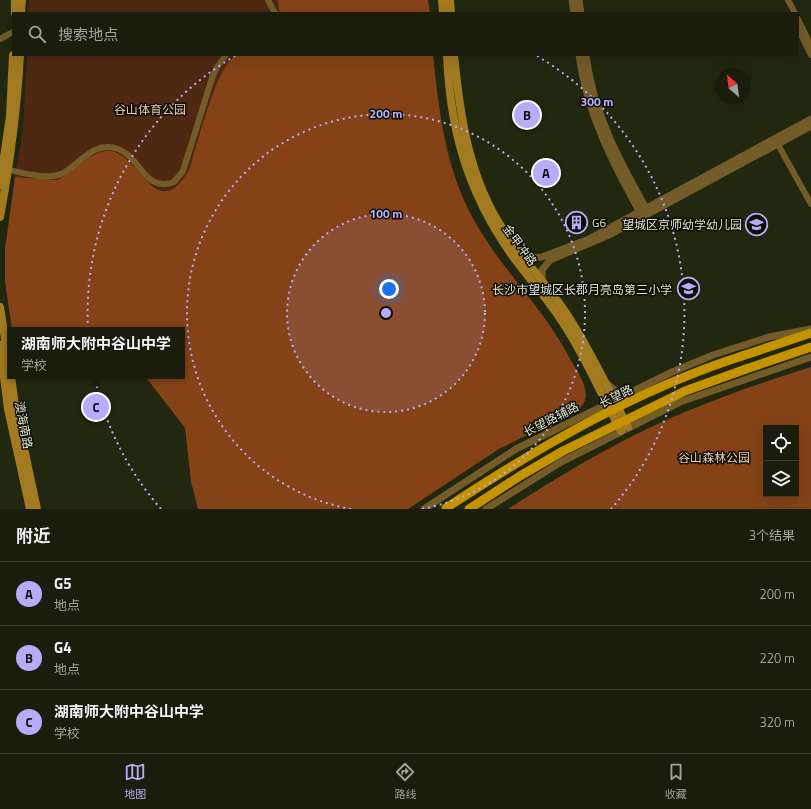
<!DOCTYPE html>
<html lang="zh">
<head>
<meta charset="utf-8">
<style>
  body { margin:0; font-family:"Titillium Web","Noto Sans SC",sans-serif; background:#232615; color:#f1f3f6 }
  .controls { position:absolute; right:12px; bottom:12px; display:grid; overflow:hidden; border-radius:0px; box-shadow:0 4px 16px #0002 }
  .controls button { width:36px; height:36px; display:grid; place-items:center; padding:0; border:0; border-bottom:1px solid #383b2d; background:#1a1d0c; color:#f1f3f6; font:20px sans-serif }
  .compass { position:absolute; left:715px; top:68px; width:36px; height:36px; border-radius:50%; background:#1a1d0c; box-shadow:0 4px 16px #0002; rotate:332deg }
  .you { position:absolute; left:389px; top:289px; width:14px; height:14px; margin:-10px; border:3px solid #fff; border-radius:50%; background:#1a73e8; box-shadow:0 0 0 6px #1a73e833 }
  .badge { display:grid; place-items:center; width:26px; height:26px; border-radius:50%; background:#b6acf8; color:#111; font-size:13px; font-weight:700 }
  .pin { position:absolute; translate:-50% -50%; border:2px solid #fff; box-shadow:0 1px 4px #0006 }
  .popup { position:absolute; left:7px; top:327px; width:178px; height:52px; box-sizing:border-box; display:grid; place-content:center; border-radius:0px; background:#1a1d0c; filter:drop-shadow(0 1px 3px #0005); font-size:13px; white-space:nowrap; color:#9fa29d }
  .popup b { font-size:15px; color:#f1f3f6 }
  .popup::after { content:''; position:absolute; left:50%; top:100%; margin-left:-8px; border:8px solid transparent; border-top-color:#1a1d0c }
  .list { margin:0; padding:0; list-style:none }
  h2 { display:flex; justify-content:space-between; align-items:center; height:52px; margin:0; padding:0 16px; font-size:17px }
  h2 small { font-size:13px; font-weight:400; color:#9fa29d }
  .list li { display:grid; grid-template-columns:26px 1fr auto; gap:12px; align-items:center; box-sizing:border-box; height:64px; padding:0 16px; border-top:1px solid #383b2d }
  .list b { display:block; font-size:15px; white-space:nowrap }
  .list p { margin:0; font-size:13px; white-space:nowrap; color:#9fa29d }
  .list em { font-size:13px; font-style:normal; color:#9fa29d }
  .icon { flex:none; width:22px; height:22px; fill:none; stroke:currentColor; stroke-width:2; stroke-linecap:round; stroke-linejoin:round }
  .map { position:relative; flex:none; width:811px; height:509px; overflow:hidden }
  .search { position:absolute; background:#1a1d0c; box-shadow:0 4px 16px #0002; left:12px; right:12px; top:12px; height:44px; display:flex; align-items:center; gap:10px; box-sizing:border-box; padding:0 14px; border-radius:0px; color:#9fa29d; font-size:15px }
  .sheet { height:244px; background:#1a1d0c }
  nav { display:flex; justify-content:space-around; align-items:center; box-sizing:border-box; height:56px; border-top:1px solid #383b2d; background:#1a1d0c; font-size:11px; color:#9fa29d }
  nav a { display:grid; justify-items:center; gap:2px }
  nav .on { color:#b6acf8 }
  .map>svg:first-child { display:block }
</style>
</head>
<body>
<div class="map">
<svg width="811" height="509" viewBox="0 0 811 509">
  <rect width="100%" height="100%" fill="#222710"/>
  <path fill="#4f2812" d="M29 0H278L279 13H28Z
    M27 55H237L231 57C222 79 211 102 203 125 197 143 195 167 182 182 154 213 135 153 111 151 95 149 71 172 58 180L15 177 23 129Z"/>
  <path fill="#854217" fill-rule="evenodd" d="M278 0H428L430 13H279Z
    M237 55H433C440 119 446 176 481 232 508 276 545 311 569 357 577 372 595 393 580 408L499 449 408 509H198L191 482 185 428 145 376H182V330H12L5 281V249L15 177 58 180C71 172 95 148 111 151 141 156 158 227 190 168 197 146 217 62 237 55Z
    M811 367V509H508C540 488 573 468 606 450 671 414 741 389 811 367ZM766 428H796V494H766Z"/>
  <g fill="none" stroke-linecap="round" stroke-linejoin="round">
    <path stroke="#745c29" stroke-width="6" d="M268 0 275 13
      M788 0 795 13
      M798 19 811 46
      M798 29 811 55
      M0 39 13 32
      M776 141 811 204
      M9 170C24 173 43 179 58 175 76 171 90 139 118 149 141 157 144 193 174 182L183 171 212 78 217 67 226 55"/>
    <path stroke="#745c29" stroke-width="7" d="M572 0 574 13
      M579 0 581 13
      M579 55C587 114 613 164 642 216
      M586 55C593 113 620 162 648 212
      M520 253 531 258 542 257 589 239 811 119
      M542 280V270L550 260 609 235 811 126
      M607 384 616 391 628 392
      M424 509 516 449 672 372 713 355 769 337 811 329
      M486 509 561 462 680 402 811 357"/>
    <path stroke="#a27a1f" stroke-width="8" d="M442 0 443 13
      M450 0 451 13
      M15 13V0
      M21 13 22 0
      M447 55C450 129 467 190 509 251 524 273 542 292 557 314 582 350 600 392 621 431
      M454 55C460 117 469 178 504 231 523 260 547 284 566 313 590 349 608 389 628 427
      M0 185 10 116 13 55
      M0 217C10 163 17 110 20 55
      M0 307 10 371
      M0 345 8 409 30 509
      M11 376 15 406 37 509"/>
    <path stroke="#c59200" stroke-width="9" d="M742 356 811 333
      M746 369 811 347"/>
    <path stroke="#c59200" stroke-width="9" d="M446 508C539 447 636 390 742 356
      M469 509 520 476 563 451 685 391 746 369"/>
  </g>
  <circle cx="386" cy="313" r="99" fill="#b6acf8" fill-opacity=".12"/>
  <g fill="none" stroke="#b6acf8" stroke-width="2" stroke-dasharray="2 4">
    <circle cx="386" cy="313" r="99"/>
    <path d="M351 509A199 199 0 1 1 421 509"/>
    <path d="M161 509A298 298 0 0 1 235 56M537 56A298 298 0 0 1 611 509"/>
  </g>
  <defs>
    <symbol id="building-ring" viewBox="-11 -11 22 22"><circle r="9.5" fill="#0d0e06" stroke="#b6acf8" stroke-width="1.5"/><path d="M-4-6H4V6H1V3H-1V6H-4ZM-2.5-4.3h1.7v1.8h-1.7ZM.8-4.3h1.7v1.8H.8ZM-2.5-1h1.7V.8h-1.7ZM.8-1h1.7V.8H.8Z" fill="#b6acf8"/></symbol>
    <symbol id="school-ring" viewBox="-11 -11 22 22"><circle r="9.5" fill="#0d0e06" stroke="#b6acf8" stroke-width="1.5"/><path d="M0-5L7-2L0 1L-7-2ZM-4 1L0 2.5L4 1V4Q0 6-4 4Z" fill="#b6acf8"/></symbol>
  </defs>
  <g fill-rule="evenodd">
    <use href="#building-ring" x="564" y="210" width="25" height="25"/>
    <use href="#school-ring" x="744" y="212" width="25" height="25"/>
    <use href="#school-ring" x="676" y="276" width="25" height="25"/>
  </g>
  <g text-anchor="middle" dominant-baseline="central" stroke-width="3" stroke-linejoin="round" paint-order="stroke">
    <g font-size="12" fill="#f2c9b4" stroke="#0d0e06">
      <text x="150" y="109">谷山体育公园</text>
      <text x="714" y="457">谷山森林公园</text>
    </g>
    <g font-size="12" fill="#dde0d2" stroke="#0d0e06" text-anchor="end">
      <text x="592" y="222" text-anchor="start">G6</text>
      <text x="742" y="224">望城区京师幼学幼儿园</text>
      <text x="672" y="289">长沙市望城区长郡月亮岛第三小学</text>
    </g>
    <g font-size="12" fill="#dde0d2" stroke="#0d0e06">
      <text transform="translate(520 245) rotate(54)">金甲冲路</text>
      <text transform="translate(616 396) rotate(-26)">长望路</text>
      <text transform="translate(551 419) rotate(-27)">长望路辅路</text>
      <text transform="translate(24 425) rotate(79)">澳海南路</text>
    </g>
  </g>
  <circle cx="386" cy="313" r="6" fill="#b6acf8" stroke="#0d0e06" stroke-width="2"/>
  <g font-size="12" text-anchor="middle" font-weight="bold" fill="#b6acf8" stroke="#0d0e06" stroke-width="3" stroke-linejoin="round" paint-order="stroke">
    <text x="597" y="106">300 m</text>
    <text x="386" y="118">200 m</text>
    <text x="386" y="218">100 m</text>
  </g>
</svg>
<div class="controls">
<button><svg class="icon" aria-label="locate" viewBox="0 0 24 24"><circle cx="12" cy="12" r="6"/><path d="M12 2v4M12 18v4M2 12h4M18 12h4"/></svg></button>
<button><svg class="icon" aria-label="layers" viewBox="0 0 24 24"><path d="M12 4l9 5-9 5-9-5zM3 14l9 5 9-5"/></svg></button>
</div>
<svg class="compass" viewBox="-18 -18 36 36"><path d="M0-13l5 13h-10z" fill="#e53935"/><path d="M0 13l5-13h-10z" fill="#9fa29d"/></svg>
<div class="you"></div>
<div class="pin badge" style="left:546px;top:173px">A</div>
<div class="pin badge" style="left:527px;top:115px">B</div>
<div class="pin badge" style="left:96px;top:407px">C</div>
<div class="popup"><b>湖南师大附中谷山中学</b>学校</div>
<div class="search"><svg class="icon" aria-label="search" viewBox="0 0 24 24"><circle cx="10" cy="10" r="6"/><path d="M15 15l6 6"/></svg>搜索地点</div>
</div>
<section class="sheet">
<h2>附近<small>3个结果</small></h2>
<ul class="list">
<li><span class="badge">A</span><div><b>G5</b><p>地点</p></div><em>200 m</em></li>
<li><span class="badge">B</span><div><b>G4</b><p>地点</p></div><em>220 m</em></li>
<li><span class="badge">C</span><div><b>湖南师大附中谷山中学</b><p>学校</p></div><em>320 m</em></li>
</ul>
</section>
<nav>
<a class="on"><svg class="icon" aria-label="map" viewBox="0 0 24 24"><path d="M3 6l6-2 6 2 6-2v14l-6 2-6-2-6 2zM9 4v14M15 6v14"/></svg>地图</a>
<a><svg class="icon" aria-label="directions" viewBox="0 0 24 24"><path d="M12 3l9 9-9 9-9-9zM9 14v-3h6M13 9l2 2-2 2"/></svg>路线</a>
<a><svg class="icon" aria-label="saved" viewBox="0 0 24 24"><path d="M7 4h10v16l-5-4-5 4z"/></svg>收藏</a>
</nav>
</body>
</html>
